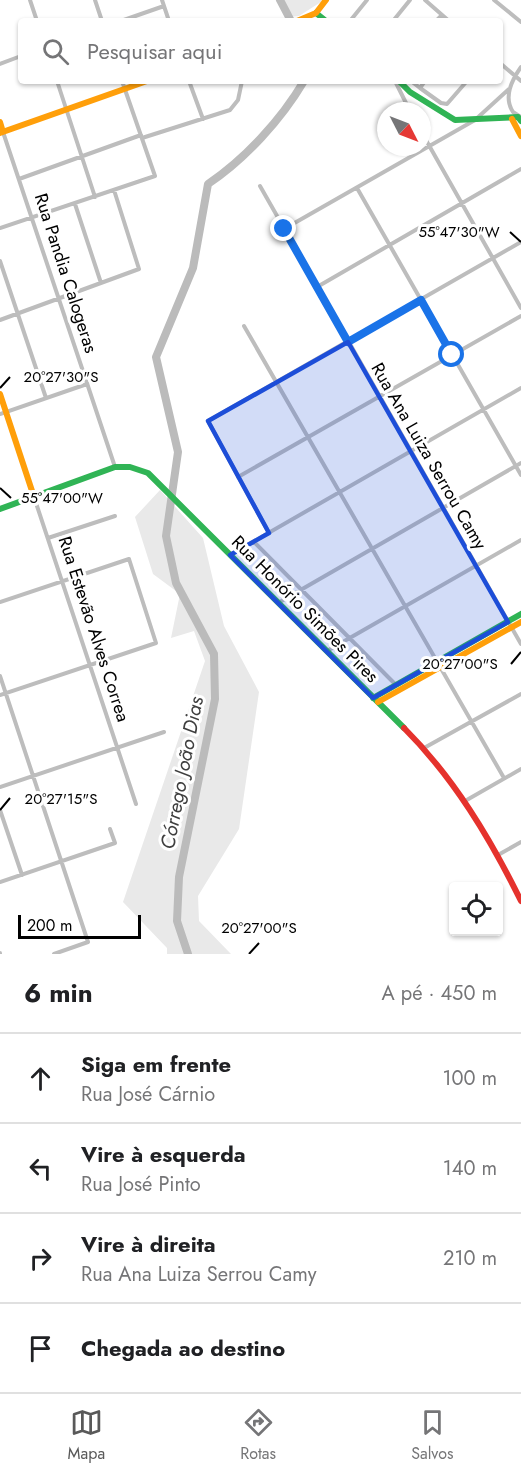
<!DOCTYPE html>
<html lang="pt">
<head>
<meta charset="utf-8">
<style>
  body { margin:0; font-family:Jost,sans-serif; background:#f6f6f6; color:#202124 }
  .controls { position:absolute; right:18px; bottom:18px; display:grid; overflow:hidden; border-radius:6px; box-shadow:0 2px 4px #0004 }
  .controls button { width:54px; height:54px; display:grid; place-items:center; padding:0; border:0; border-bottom:2px solid #e0e0e0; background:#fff; color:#202124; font:30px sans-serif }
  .compass { position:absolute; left:377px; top:102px; width:54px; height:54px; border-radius:50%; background:#fff; box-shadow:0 2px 4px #0004; rotate:132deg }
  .scale { position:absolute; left:18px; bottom:15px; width:123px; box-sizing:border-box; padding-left:6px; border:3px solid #000; border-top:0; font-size:16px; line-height:21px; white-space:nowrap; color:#000; -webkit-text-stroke:4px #fff; paint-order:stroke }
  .stop { position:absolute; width:18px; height:18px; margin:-14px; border:4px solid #1a73e8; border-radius:50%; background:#fff }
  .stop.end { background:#1a73e8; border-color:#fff; box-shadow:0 2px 6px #0008 }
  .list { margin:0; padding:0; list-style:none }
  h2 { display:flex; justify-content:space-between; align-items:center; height:78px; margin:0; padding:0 24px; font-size:26px }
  h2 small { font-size:20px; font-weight:400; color:#757577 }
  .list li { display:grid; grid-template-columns:39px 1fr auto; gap:18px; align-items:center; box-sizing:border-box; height:90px; padding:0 24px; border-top:2px solid #e0e0e0 }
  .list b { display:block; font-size:22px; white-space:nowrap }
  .list p { margin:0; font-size:20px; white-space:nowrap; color:#757577 }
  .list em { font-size:20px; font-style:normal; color:#757577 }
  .icon { flex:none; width:33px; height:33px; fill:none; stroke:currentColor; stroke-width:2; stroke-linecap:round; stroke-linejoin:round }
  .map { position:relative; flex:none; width:521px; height:954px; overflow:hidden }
  .search { position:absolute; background:#fff; box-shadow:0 2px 4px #0004; left:18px; right:18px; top:18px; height:66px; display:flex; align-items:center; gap:15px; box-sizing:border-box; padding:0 21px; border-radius:6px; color:#757577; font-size:22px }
  .sheet { height:438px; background:#fff }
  nav { display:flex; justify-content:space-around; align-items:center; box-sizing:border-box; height:84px; border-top:2px solid #e0e0e0; background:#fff; font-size:16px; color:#757577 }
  nav a { display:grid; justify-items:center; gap:3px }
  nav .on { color:#595959 }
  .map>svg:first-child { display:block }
</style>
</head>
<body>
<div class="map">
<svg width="521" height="954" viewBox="0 0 521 954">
  <rect width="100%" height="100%" fill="#fff"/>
  <path fill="#e9e9e9" d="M277 0H324L299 16 288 17Z
    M160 490 203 538 224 626 259 692 239 829 198 896 199 921 231 954H167V948L123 902 205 661 194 631 171 638 180 594 153 574 135 517Z"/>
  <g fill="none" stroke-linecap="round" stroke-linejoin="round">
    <path stroke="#bbb" stroke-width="8" d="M280 0 291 21
      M188 954 177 921 179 877 215 699 214 654 176 583 166 536 178 452 156 357 193 268 208 184C245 159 281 120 304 81"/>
    <path stroke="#bdbdbd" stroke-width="4" d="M30 0 37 21
      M95 0 102 21
      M162 0 169 21
      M425 0 449 21
      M494 0 521 22
      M121 21 164 6
      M350 21 367 0
      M393 21 410 0
      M436 21 442 15
      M500 63 521 81
      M0 64 21 56
      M521 67C512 80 503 97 513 112L521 117
      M57 81 95 197
      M189 81 203 119
      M395 81 410 111
      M411 81 420 88 425 81
      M420 88 441 103 447 104 467 81
      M3 132 115 467
      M422 133 521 308
      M142 138 230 110 238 100 242 81
      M19 179 141 135
      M260 186 521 644
      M357 188 521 475
      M75 204 101 283
      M0 228 155 176 122 81
      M284 229 475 120 509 89
      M0 261 46 398
      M317 287 521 169
      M0 320 139 269 114 190
      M244 326 504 778
      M0 414 87 384
      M238 477 521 316
      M34 497 136 804
      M269 533 208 421 521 242
      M48 538 115 516
      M254 542 396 685
      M230 555 521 388
      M0 602 129 559 156 643 0 695
      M278 603 521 463
      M327 651 521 540
      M0 676 88 942 54 954
      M424 748 521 694
      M0 787 164 732
      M465 801 521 769
      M0 810 22 875
      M498 855 521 842
      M0 882 115 843 110 829
      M0 953V954"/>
    <path stroke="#30b455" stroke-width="6" d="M316 13 326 21
      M399 81 410 92 455 120 518 117 521 121
      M0 509 115 467H130L148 473 404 728
      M373 698 521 614"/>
    <path stroke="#ff9f0a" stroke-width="6" d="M297 21 316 13 326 0
      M512 119 521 136
      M0 122 3 132
      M0 133 147 81
      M0 394 34 497
      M378 702 521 622"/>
    <path stroke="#e5322d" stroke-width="6" d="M404 728C454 778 490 838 521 901"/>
  </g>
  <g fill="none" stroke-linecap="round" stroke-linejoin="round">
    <path stroke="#1a73e8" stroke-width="8" d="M284 229 348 342 421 300 452 355"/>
  </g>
  <path fill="#1d4ed8" fill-opacity="0.2" stroke="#1d4ed8" stroke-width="4.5" stroke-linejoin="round" d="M348 342 508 622 373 698 230 555 269 533 208 421Z"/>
  <path fill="none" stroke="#000" stroke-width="2" d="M510 232 521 242M0 388 10 377M0 488 11 498M511 664 521 652M0 810 10 798M249 954 259 943"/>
  <g text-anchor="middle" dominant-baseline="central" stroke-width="6" stroke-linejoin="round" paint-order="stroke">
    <g font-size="18" fill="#000" stroke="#fff">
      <text transform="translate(66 273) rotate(72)">Rua Pandia Calogeras</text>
      <text transform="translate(429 456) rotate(60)">Rua Ana Luiza Serrou Camy</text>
      <text transform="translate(305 609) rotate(45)">Rua Honório Simões Pires</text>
      <text transform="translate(94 629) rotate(72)">Rua Estevão Alves Correa</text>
    </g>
    <g font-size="20" font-style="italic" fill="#3f3f3f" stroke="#fff">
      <text transform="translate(182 773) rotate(-79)">Córrego João Dias</text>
    </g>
  </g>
  <g font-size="15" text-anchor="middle" fill="#000" stroke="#fff" stroke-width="6" stroke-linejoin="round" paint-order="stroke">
    <text x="459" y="237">55°47'30"W</text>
    <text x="61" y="382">20°27'30"S</text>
    <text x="62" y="503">55°47'00"W</text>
    <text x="460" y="669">20°27'00"S</text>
    <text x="61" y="804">20°27'15"S</text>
    <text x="259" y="933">20°27'00"S</text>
  </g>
</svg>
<div class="controls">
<button><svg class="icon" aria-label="locate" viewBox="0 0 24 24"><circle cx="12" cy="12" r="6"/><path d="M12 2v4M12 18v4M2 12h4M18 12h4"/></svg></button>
</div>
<svg class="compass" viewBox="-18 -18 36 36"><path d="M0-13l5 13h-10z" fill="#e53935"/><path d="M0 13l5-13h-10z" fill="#757577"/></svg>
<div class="scale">200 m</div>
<div class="stop" style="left:452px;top:355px"></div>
<div class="stop end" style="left:284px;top:229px"></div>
<div class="search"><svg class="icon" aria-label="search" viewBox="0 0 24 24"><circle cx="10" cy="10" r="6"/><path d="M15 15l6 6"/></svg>Pesquisar aqui</div>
</div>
<section class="sheet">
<h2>6 min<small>A pé · 450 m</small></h2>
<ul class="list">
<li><svg class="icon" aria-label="ahead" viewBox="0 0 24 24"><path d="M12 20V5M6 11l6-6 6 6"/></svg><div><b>Siga em frente</b><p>Rua José Cárnio</p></div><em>100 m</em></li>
<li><svg class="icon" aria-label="left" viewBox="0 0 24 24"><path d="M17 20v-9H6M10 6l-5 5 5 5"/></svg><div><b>Vire à esquerda</b><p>Rua José Pinto</p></div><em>140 m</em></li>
<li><svg class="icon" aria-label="right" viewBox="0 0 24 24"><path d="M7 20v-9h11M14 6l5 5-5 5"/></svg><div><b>Vire à direita</b><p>Rua Ana Luiza Serrou Camy</p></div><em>210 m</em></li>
<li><svg class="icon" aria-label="arrive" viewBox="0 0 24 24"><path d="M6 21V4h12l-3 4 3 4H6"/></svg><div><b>Chegada ao destino</b></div></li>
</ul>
</section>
<nav>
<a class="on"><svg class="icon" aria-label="map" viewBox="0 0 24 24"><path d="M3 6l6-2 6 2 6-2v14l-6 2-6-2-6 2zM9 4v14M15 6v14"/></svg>Mapa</a>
<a><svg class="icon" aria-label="directions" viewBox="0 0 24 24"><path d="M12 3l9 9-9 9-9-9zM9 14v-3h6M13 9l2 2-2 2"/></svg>Rotas</a>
<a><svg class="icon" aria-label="saved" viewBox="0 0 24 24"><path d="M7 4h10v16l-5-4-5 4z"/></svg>Salvos</a>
</nav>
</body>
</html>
